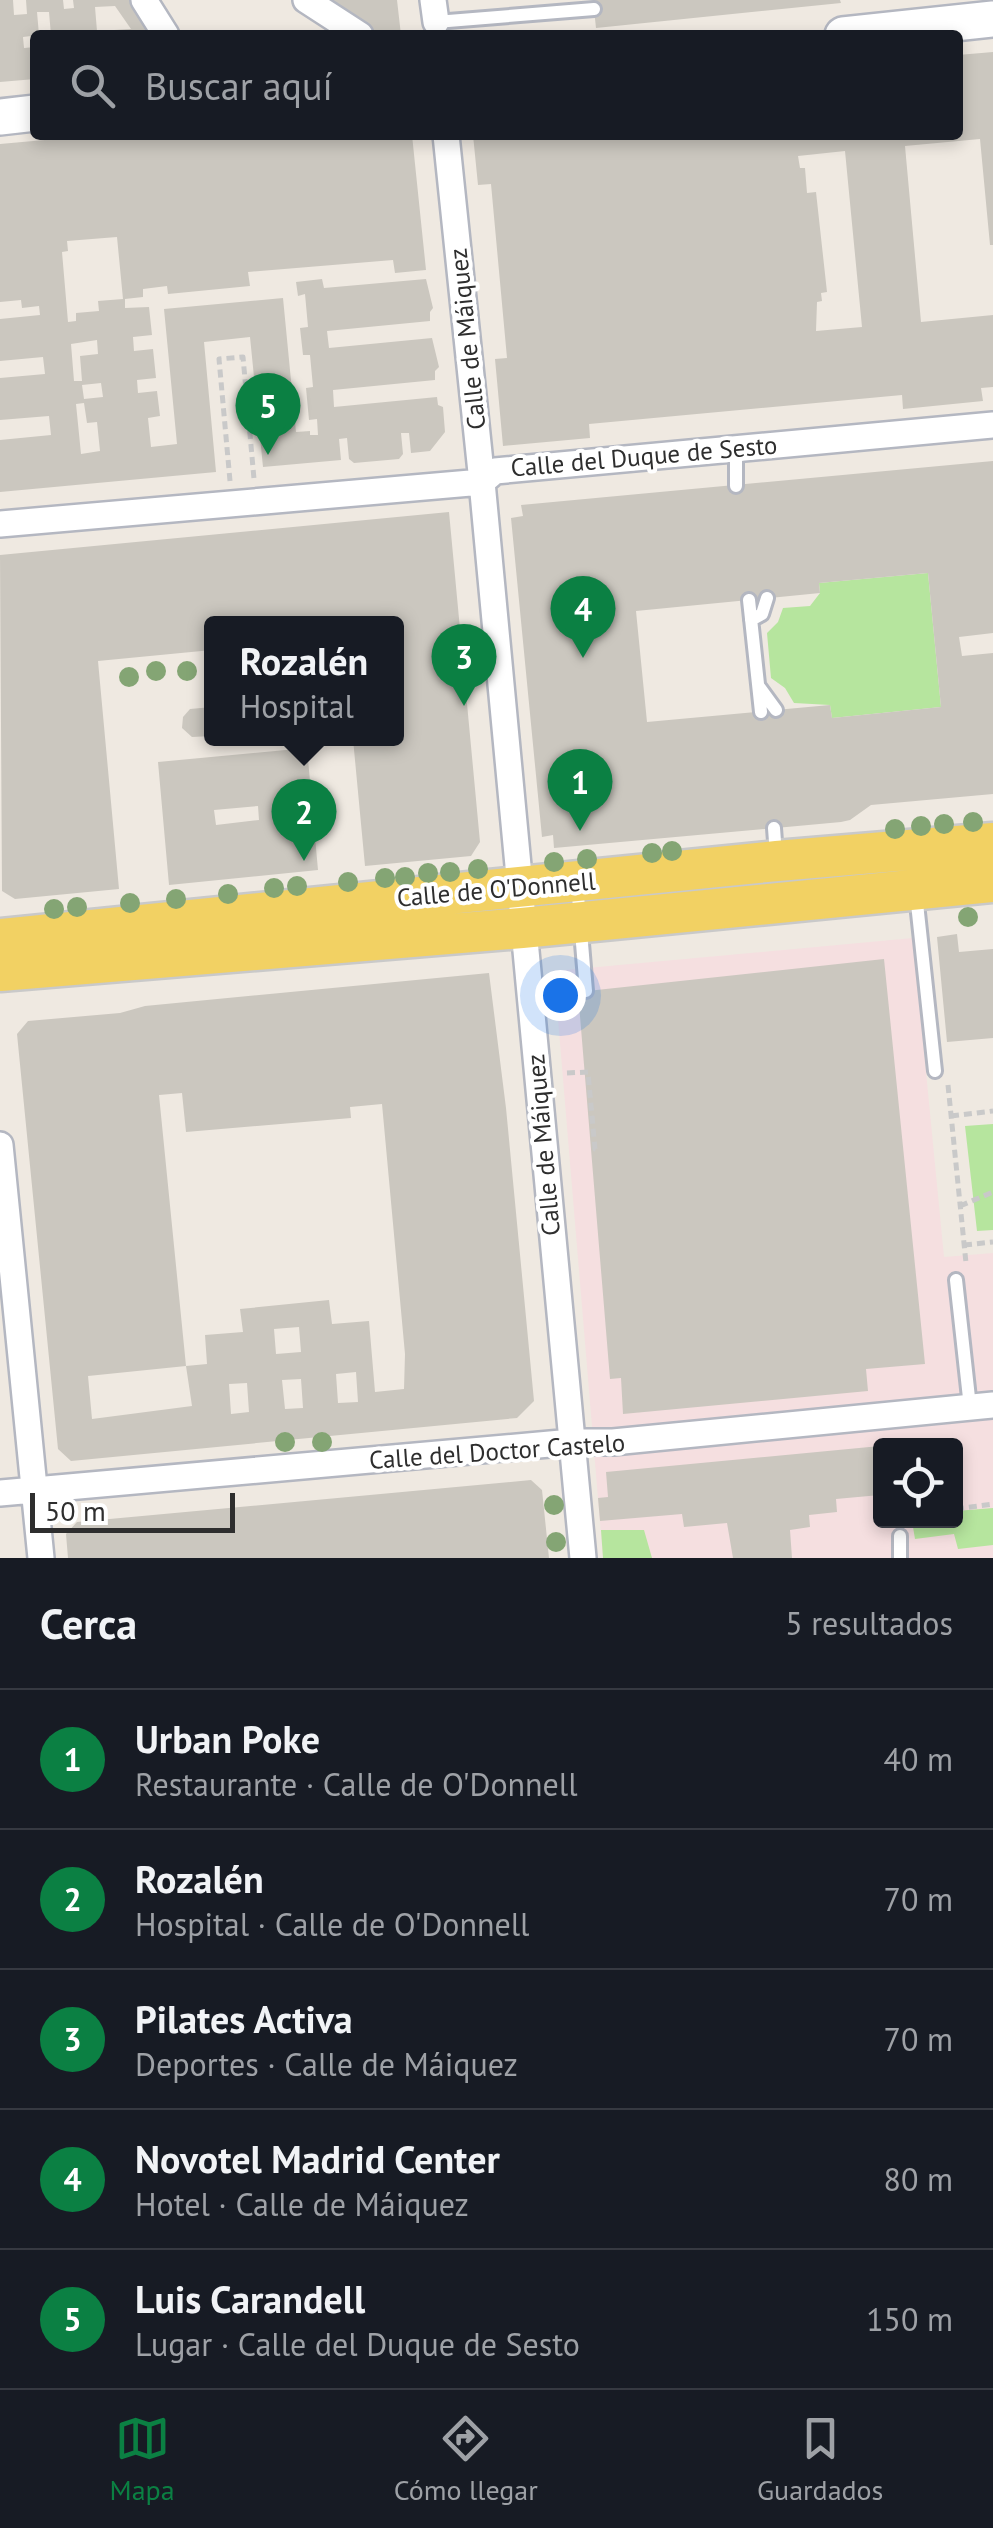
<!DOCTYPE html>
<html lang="es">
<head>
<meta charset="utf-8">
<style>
  body { margin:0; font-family:"PT Sans",sans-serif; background:#242831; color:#f1f3f6 }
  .controls { position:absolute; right:30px; bottom:30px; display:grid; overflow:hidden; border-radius:10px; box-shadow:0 5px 15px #0003 }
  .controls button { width:90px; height:90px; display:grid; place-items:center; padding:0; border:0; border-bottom:2px solid #363941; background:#171b24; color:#f1f3f6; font:50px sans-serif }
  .scale { position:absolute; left:30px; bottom:25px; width:205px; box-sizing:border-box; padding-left:10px; border:5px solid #2e2e2e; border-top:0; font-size:28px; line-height:35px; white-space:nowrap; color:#2e2e2e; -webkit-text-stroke:8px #fff; paint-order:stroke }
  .you { position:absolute; left:560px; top:995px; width:35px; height:35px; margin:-25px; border:8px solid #fff; border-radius:50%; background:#1a73e8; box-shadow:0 0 0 15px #1a73e833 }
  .badge { display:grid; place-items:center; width:65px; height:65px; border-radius:50%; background:#0b8043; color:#fff; font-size:32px; font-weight:700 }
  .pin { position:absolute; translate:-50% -82px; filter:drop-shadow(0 2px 5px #0008) }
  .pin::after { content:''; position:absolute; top:52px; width:35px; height:30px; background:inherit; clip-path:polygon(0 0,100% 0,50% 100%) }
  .popup { position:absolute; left:204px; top:616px; width:200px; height:130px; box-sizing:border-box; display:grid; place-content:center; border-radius:10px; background:#171b24; filter:drop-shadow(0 2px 8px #0005); font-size:32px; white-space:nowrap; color:#9ea1a6 }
  .popup b { font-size:38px; color:#f1f3f6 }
  .popup::after { content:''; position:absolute; left:50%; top:100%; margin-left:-20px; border:20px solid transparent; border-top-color:#171b24 }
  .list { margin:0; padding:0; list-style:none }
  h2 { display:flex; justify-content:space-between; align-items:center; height:130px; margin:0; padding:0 40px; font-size:42px }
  h2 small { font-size:32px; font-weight:400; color:#9ea1a6 }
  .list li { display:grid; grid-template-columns:65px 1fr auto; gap:30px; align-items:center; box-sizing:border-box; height:140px; padding:0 40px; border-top:2px solid #363941 }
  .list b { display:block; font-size:38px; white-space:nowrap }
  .list p { margin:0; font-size:32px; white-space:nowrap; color:#9ea1a6 }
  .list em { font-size:32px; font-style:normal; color:#9ea1a6 }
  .icon { flex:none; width:55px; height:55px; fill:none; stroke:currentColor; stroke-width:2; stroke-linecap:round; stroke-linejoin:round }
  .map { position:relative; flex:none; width:993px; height:1558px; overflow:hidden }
  .search { position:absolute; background:#171b24; box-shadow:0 5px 15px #0003; left:30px; right:30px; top:30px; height:110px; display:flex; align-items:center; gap:25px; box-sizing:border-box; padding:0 35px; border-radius:10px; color:#9ea1a6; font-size:38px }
  .sheet { height:830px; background:#171b24 }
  nav { display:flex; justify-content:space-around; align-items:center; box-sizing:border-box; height:140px; border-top:2px solid #363941; background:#171b24; font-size:28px; color:#9ea1a6 }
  nav a { display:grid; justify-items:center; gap:5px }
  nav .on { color:#0b8043 }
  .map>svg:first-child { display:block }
</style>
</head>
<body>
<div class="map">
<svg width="993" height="1558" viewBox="0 0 993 1558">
  <rect width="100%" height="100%" fill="#efe9e1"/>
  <path fill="#f5dfe0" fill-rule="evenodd" d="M913 938 944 1257 993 1253V1558H603L554 971ZM880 1446H956V1520H880Z"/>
  <path fill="#b6e59e" d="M928 573 941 707 832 718 830 705 794 703 785 688 771 678 767 633 778 622 783 608 810 606 820 593 819 583Z
    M993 1124V1230L977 1231 965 1126Z
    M993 1508V1545L958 1549 954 1534 915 1539 912 1521 956 1520V1511Z
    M601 1530H644L652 1558H603Z"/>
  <path fill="#cbc7bf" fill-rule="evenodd" d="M0 0H13L14 15 27 14 26 0H63L64 9 74 8 73 0H144L166 35H51L49 12H37L39 35 23 37 24 48 35 47V79L0 82ZM115 6 131 29 97 31 95 7Z
    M306 0H397L401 35H360Z
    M593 0H840L841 3 596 28Z
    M993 52V245H990L980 139 905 146 921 322 993 315V387L981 388 983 401 903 409 902 395 589 424 590 438 503 446 495 359 507 358 491 184 478 185 473 135H958V55ZM845 151 862 327 816 331 817 302 822 301 821 293 827 292 816 192 807 193 805 168H800L798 156Z
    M100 135H412L426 270 395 273 393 260 248 272 250 286 168 294 167 286 143 289V297L125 299V308L149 307 152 335 133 337 134 351 153 349 156 378 137 380 138 393 157 391 160 416 148 418 151 447 177 444 164 309 283 298 296 432 310 431V435H318L317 419 309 420 306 388 313 387 310 355H303L300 328 308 327 305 294 298 296 296 282 322 279 324 288 426 279 433 308 430 312V321L327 331 329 348 432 338 439 367 435 371V380L333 390 334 407 437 397 438 405 443 407 445 432 430 451 411 453 409 433H401L403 454 399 459 354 463 349 459 347 438 339 439 341 460 263 467 250 337 204 342 216 472 0 492V440L51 435 49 416 0 420V378L45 374 43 357 0 361V319L40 315 39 306 22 308 21 300 0 302V144ZM117 237 123 299 98 301 99 311 76 313V321L68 322 62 252 68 251 67 241ZM97 340 98 354 80 356 82 381H74L71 344ZM101 383 103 397 84 399 82 385ZM84 403 87 423 97 422 100 451 81 454 76 404Z
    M993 461V633L959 637 962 656 993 653V794L871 805 850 820 841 822 554 848 553 835 542 837 511 518 523 516 521 505ZM928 573 941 707 832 718 830 705 647 722 636 611 820 593 819 583Z
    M449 512 480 842 471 856 365 866 353 739H397V624H212V650L98 661 119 889 15 899 2 891 0 555Z
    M212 707V736L192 737 182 728 183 717 190 709Z
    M307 748 318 870 169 885 158 762ZM258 806 259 820 216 825 214 810Z
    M957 934 959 952 993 949V1038L947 1042 937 937Z
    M884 959 925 1364 866 1369 868 1391 623 1414 621 1378 610 1379 578 992Z
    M489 973 506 1108 534 1401 517 1418 71 1461 58 1449 17 1034 28 1021 120 1013 145 1006ZM182 1093 186 1132 351 1118 350 1107 382 1104 405 1354 404 1389 375 1392 369 1321 332 1324 329 1300 240 1309 243 1332 205 1335 207 1364 186 1366 192 1406 92 1419 88 1376 186 1366 159 1095ZM299 1327 301 1352 276 1354 274 1329ZM356 1372 358 1402 338 1403 336 1374ZM301 1379 303 1408 285 1409 282 1380ZM247 1383 249 1412 231 1414 229 1384Z
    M880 1446V1495L836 1499 837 1512 809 1515 810 1527 790 1530 792 1558H733L727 1523 684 1527 682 1514 600 1521 598 1498 608 1497 606 1472Z
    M531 1480 542 1490 549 1558H68L66 1534 77 1522Z"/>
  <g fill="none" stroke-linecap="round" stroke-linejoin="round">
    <defs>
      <path id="lane" d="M437 35 436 22 594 9
        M736 447V486
        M749 600 761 712
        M751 620 762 614 767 598
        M760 688 776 710
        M774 828 776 855
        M577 884 586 991
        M916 894 935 1071
        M956 1280 970 1407
        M900 1536V1558"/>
      <path id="street" d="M144 0 166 35
        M306 0 360 35
        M433 0 436 22
        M446 135 482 482 583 1558
        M0 524 482 482 495 471 993 425
        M0 1145 41 1558
        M0 1493 572 1442H613L993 1405"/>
      <path id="secondary" d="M843 35 993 19
        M0 117 35 113"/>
      <path id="primary" d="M0 939 777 861 993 843
        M0 971 522 928 993 882"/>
    </defs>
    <use href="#lane" stroke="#b4b7c1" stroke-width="18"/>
    <use href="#street" stroke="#b4b7c1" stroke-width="30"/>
    <use href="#secondary" stroke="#b4b7c1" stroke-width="40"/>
    <use href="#primary" stroke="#c9c9c9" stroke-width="45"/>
    <path stroke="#c9c9c9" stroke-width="5" stroke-dasharray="8 5" stroke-linecap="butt" d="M230 481 219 359 243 357 254 479
      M567 1073 588 1072 595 1149 600 1150
      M948 1085 966 1263
      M951 1116 993 1111
      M960 1206 993 1192
      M964 1245 993 1242
      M956 1509 993 1504"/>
    <use href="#lane" stroke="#fff" stroke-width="12"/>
    <use href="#street" stroke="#fff" stroke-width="25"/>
    <use href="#secondary" stroke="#fff" stroke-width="35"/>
    <use href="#primary" stroke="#f2d163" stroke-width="40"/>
  </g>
  <g fill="#84a574">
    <circle cx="156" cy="671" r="10"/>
    <circle cx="187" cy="671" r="10"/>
    <circle cx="129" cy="677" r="10"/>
    <circle cx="973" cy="822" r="10"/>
    <circle cx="944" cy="824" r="10"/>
    <circle cx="921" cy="826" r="10"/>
    <circle cx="895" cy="829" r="10"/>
    <circle cx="672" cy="851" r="10"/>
    <circle cx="652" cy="853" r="10"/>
    <circle cx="587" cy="859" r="10"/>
    <circle cx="554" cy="862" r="10"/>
    <circle cx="478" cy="869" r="10"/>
    <circle cx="450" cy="872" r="10"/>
    <circle cx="428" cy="873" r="10"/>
    <circle cx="405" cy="877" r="10"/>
    <circle cx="385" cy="878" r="10"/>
    <circle cx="348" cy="882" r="10"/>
    <circle cx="297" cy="886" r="10"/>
    <circle cx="274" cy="888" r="10"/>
    <circle cx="228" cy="894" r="10"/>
    <circle cx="176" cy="899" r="10"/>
    <circle cx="130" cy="903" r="10"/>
    <circle cx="77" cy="907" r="10"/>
    <circle cx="54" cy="909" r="10"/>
    <circle cx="968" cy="917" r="10"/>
    <circle cx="285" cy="1442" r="10"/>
    <circle cx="322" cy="1442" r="10"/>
    <circle cx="554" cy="1505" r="10"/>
    <circle cx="556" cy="1542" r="10"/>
  </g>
  <g text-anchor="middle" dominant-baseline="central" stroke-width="8" stroke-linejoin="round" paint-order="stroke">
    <g font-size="25" fill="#2e2e2e" stroke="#fff">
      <text transform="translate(467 339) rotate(-96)">Calle de Máiquez</text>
      <text transform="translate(644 456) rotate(-5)">Calle del Duque de Sesto</text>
      <text transform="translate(496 889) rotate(-5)">Calle de O'Donnell</text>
      <text transform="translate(543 1145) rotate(-95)">Calle de Máiquez</text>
      <text transform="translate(497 1451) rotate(-4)">Calle del Doctor Castelo</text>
    </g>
  </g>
</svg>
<div class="controls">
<button><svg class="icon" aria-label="locate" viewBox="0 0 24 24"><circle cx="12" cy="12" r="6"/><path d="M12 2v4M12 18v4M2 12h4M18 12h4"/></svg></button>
</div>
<div class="scale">50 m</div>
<div class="you"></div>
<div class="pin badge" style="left:580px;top:831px">1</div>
<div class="pin badge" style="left:304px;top:861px">2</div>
<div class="popup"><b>Rozalén</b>Hospital</div>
<div class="pin badge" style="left:464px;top:706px">3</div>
<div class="pin badge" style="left:583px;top:658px">4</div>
<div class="pin badge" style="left:268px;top:455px">5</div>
<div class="search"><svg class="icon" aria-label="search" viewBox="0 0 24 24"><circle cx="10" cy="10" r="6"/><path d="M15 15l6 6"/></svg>Buscar aquí</div>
</div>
<section class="sheet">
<h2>Cerca<small>5 resultados</small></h2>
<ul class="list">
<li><span class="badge">1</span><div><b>Urban Poke</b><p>Restaurante · Calle de O'Donnell</p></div><em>40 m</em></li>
<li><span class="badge">2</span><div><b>Rozalén</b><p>Hospital · Calle de O'Donnell</p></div><em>70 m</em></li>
<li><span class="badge">3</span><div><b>Pilates Activa</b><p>Deportes · Calle de Máiquez</p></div><em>70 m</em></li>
<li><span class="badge">4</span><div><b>Novotel Madrid Center</b><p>Hotel · Calle de Máiquez</p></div><em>80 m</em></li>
<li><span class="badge">5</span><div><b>Luis Carandell</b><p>Lugar · Calle del Duque de Sesto</p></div><em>150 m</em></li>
</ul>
</section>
<nav>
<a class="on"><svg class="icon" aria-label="map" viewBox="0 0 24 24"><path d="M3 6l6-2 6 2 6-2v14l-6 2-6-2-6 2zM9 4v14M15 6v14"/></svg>Mapa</a>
<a><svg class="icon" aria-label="directions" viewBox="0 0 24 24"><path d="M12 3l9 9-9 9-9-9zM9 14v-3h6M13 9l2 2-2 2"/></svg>Cómo llegar</a>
<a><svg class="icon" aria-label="saved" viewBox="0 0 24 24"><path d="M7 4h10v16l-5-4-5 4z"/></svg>Guardados</a>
</nav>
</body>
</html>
